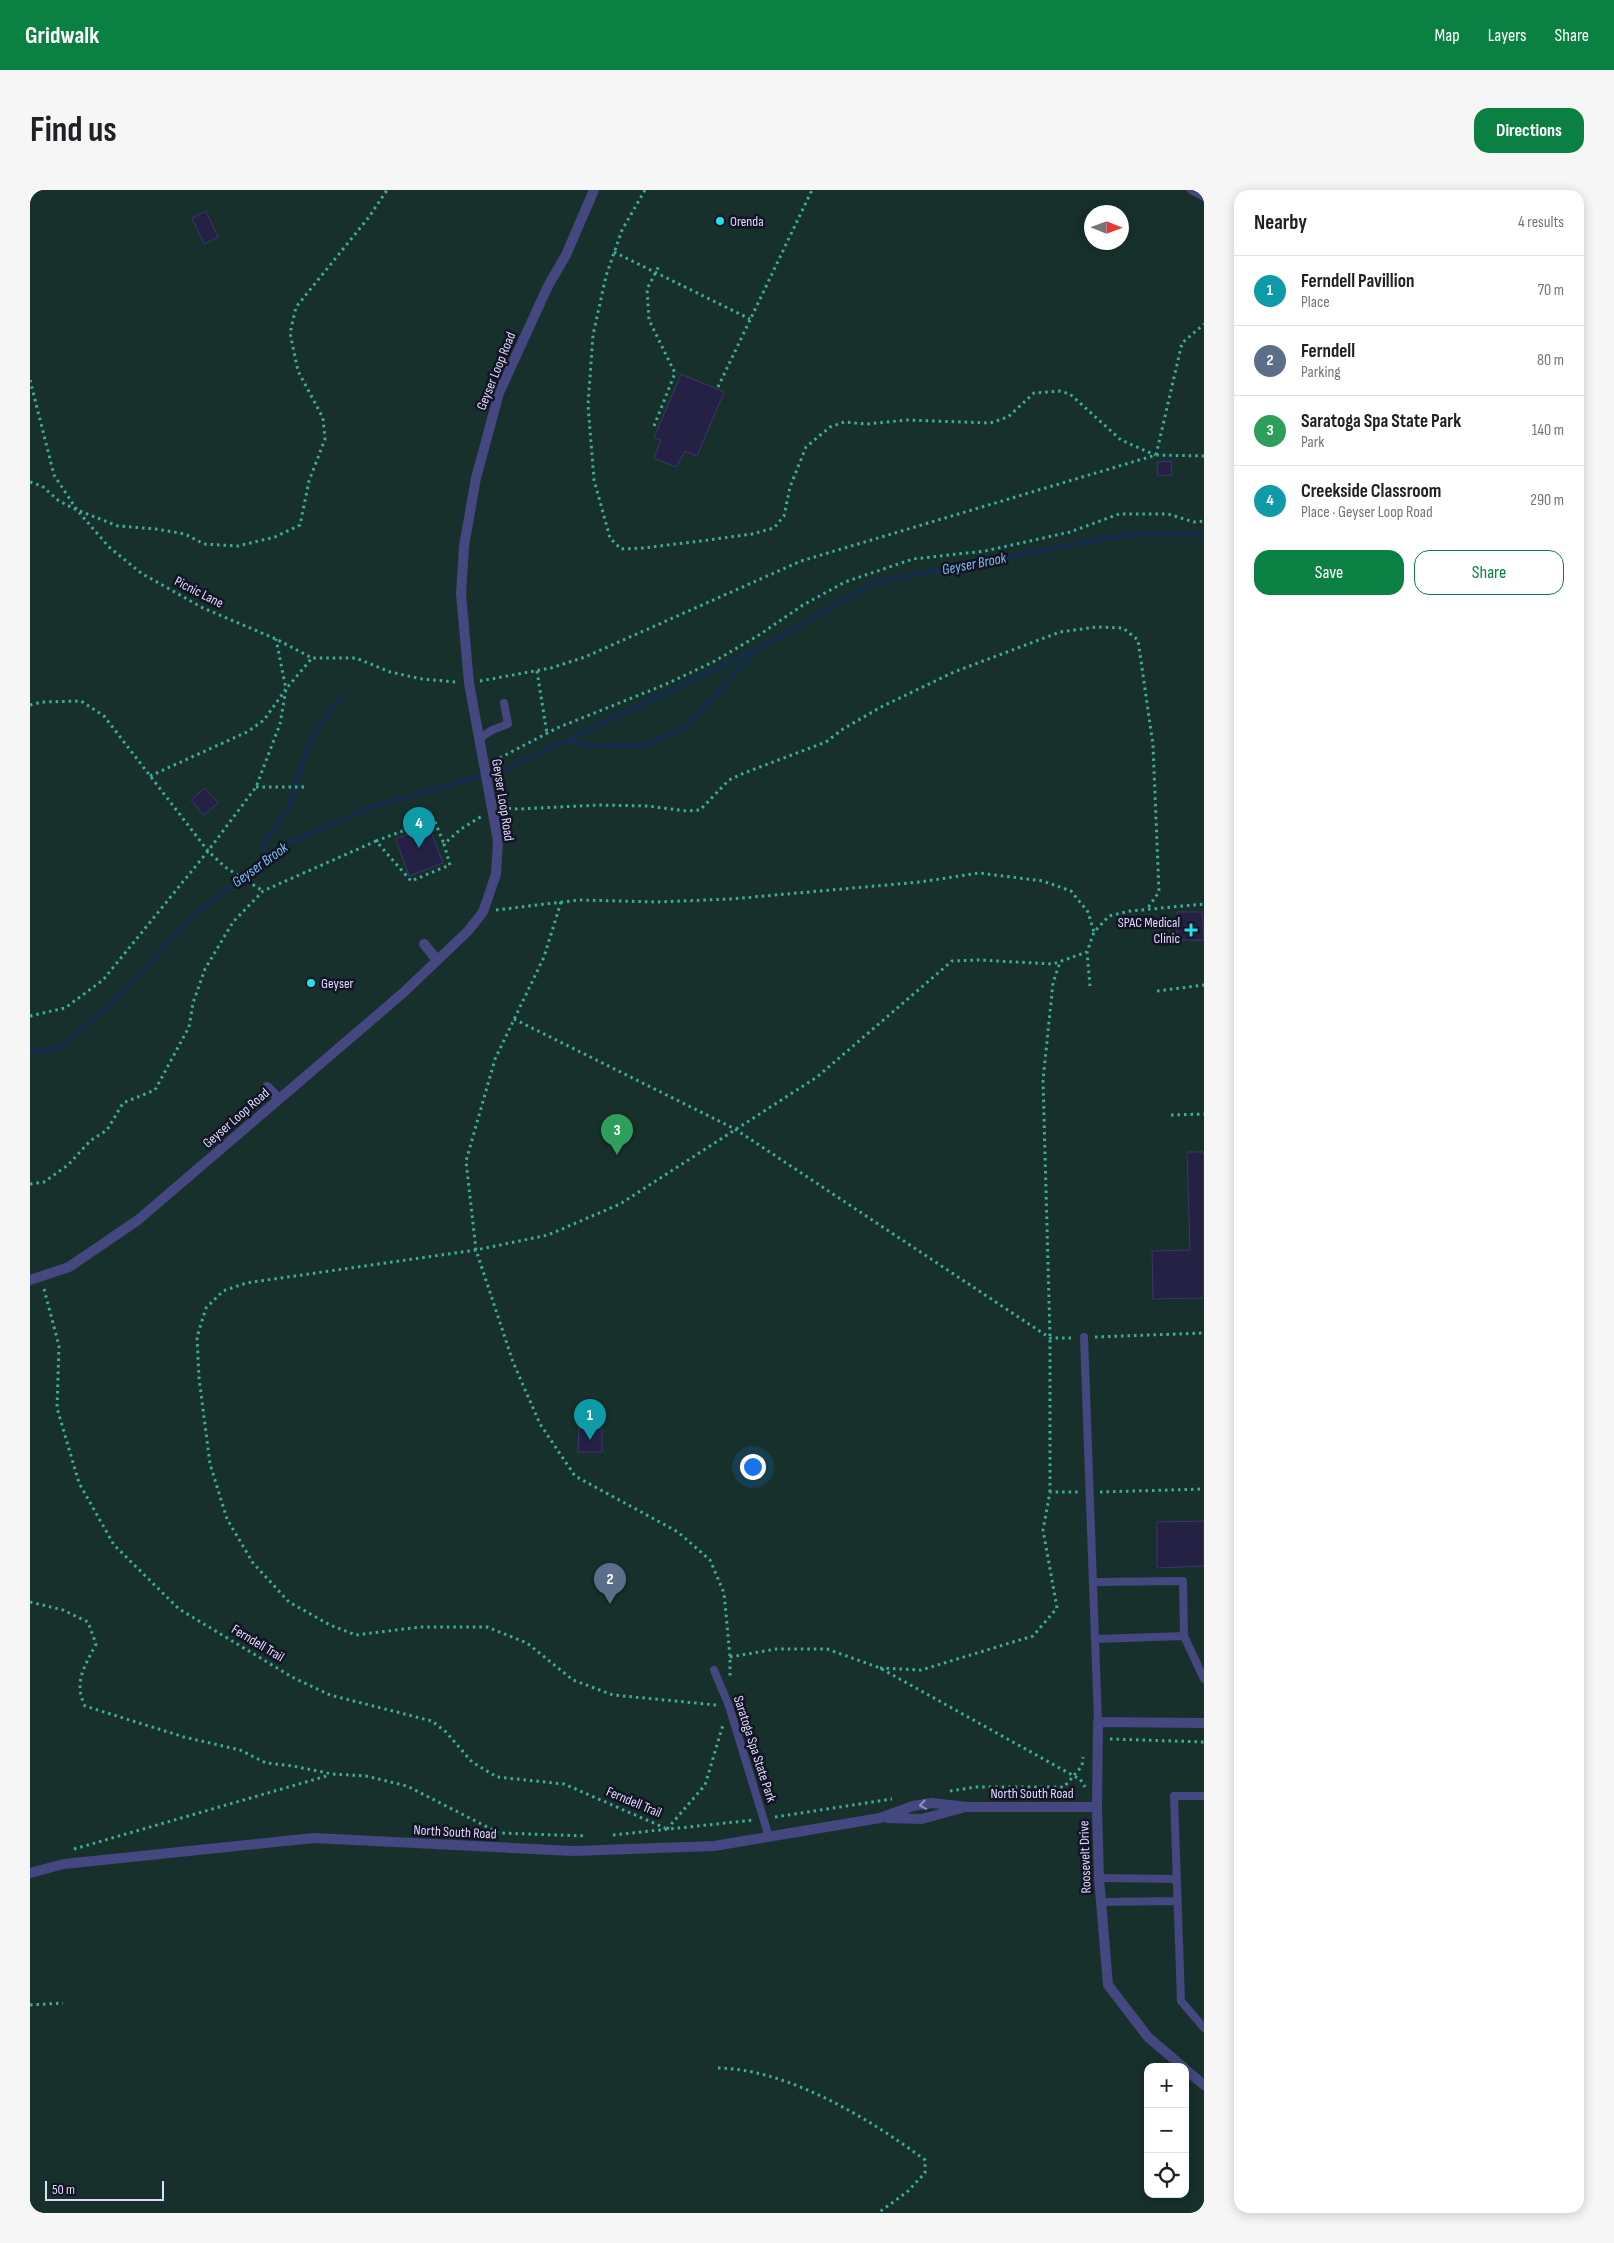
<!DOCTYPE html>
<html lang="en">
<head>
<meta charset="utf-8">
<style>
  body { margin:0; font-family:"Sofia Sans Condensed",sans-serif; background:#f6f6f6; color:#202124 }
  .controls { position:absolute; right:15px; bottom:15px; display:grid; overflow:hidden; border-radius:10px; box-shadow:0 2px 12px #0003 }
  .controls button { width:45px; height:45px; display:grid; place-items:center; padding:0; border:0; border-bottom:1px solid #e0e0e0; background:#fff; color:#202124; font:25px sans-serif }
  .compass { position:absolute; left:1054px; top:15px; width:45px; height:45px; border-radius:50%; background:#fff; box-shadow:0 2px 12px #0003; rotate:91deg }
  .scale { position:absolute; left:15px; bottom:12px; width:119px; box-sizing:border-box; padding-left:5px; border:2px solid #dddcfb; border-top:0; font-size:14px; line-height:18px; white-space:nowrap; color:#dddcfb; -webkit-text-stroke:4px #141326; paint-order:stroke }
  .you { position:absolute; left:722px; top:1276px; width:18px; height:18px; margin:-12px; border:4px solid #fff; border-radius:50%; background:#1a73e8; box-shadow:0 0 0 8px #1a73e833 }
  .badge { display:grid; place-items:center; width:32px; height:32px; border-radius:50%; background:#0b8043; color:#fff; font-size:16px; font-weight:700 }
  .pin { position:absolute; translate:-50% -41px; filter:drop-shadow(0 1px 2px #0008) }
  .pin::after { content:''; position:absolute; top:26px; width:18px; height:15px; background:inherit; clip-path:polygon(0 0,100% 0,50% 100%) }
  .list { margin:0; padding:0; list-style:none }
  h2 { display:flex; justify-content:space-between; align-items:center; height:65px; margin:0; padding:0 20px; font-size:21px }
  h2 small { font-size:16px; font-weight:400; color:#757577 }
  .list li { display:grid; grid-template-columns:32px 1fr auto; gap:15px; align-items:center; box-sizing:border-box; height:70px; padding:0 20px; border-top:1px solid #e0e0e0 }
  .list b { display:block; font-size:19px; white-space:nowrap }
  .list p { margin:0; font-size:16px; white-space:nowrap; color:#757577 }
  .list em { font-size:16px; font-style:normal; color:#757577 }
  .actions { display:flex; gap:10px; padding:15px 20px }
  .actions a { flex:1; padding:11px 0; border:1px solid #0b8043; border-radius:15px; text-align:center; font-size:18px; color:#0b8043 }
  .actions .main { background:#0b8043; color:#fff }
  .icon { flex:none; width:28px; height:28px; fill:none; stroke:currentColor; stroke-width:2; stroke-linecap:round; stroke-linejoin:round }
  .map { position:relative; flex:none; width:1174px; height:2023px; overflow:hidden; border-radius:15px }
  header { display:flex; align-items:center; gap:30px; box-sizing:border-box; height:70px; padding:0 25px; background:#0b8043; color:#fff }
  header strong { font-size:24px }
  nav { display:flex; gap:28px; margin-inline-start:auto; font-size:18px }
  .intro { display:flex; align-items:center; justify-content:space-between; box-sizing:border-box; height:120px; padding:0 30px }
  h1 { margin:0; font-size:35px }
  .button { padding:12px 22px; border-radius:15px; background:#0b8043; color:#fff; font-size:18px; font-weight:700 }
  main { display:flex; gap:30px; padding:0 30px }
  aside { flex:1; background:#fff; border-radius:15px; box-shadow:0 2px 12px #0003 }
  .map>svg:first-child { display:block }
</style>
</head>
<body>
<header>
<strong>Gridwalk</strong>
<nav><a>Map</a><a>Layers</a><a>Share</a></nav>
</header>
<div class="intro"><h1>Find us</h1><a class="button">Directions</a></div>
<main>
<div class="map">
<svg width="1174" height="2023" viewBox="0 0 1174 2023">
  <rect width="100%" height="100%" fill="#141326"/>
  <path fill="#17302c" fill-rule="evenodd" d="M0 0H1174V2023H0ZM1062 22H1092V52H1062ZM1118 1877H1155V2004H1118Z"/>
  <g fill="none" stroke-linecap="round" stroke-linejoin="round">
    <path stroke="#152d48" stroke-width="5" d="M536 551 562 555 614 556 655 537 727 460
      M232 672 235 650 259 619 276 562 290 534 311 507
      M0 862 31 857 88 807 163 726 252 656 342 617 474 580 729 458 846 392 1101 344H1174"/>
  </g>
  <path fill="#252145" stroke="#3c366e" d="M176 21 188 47 174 54 162 28Z
    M651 184 694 202 667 266 655 261 646 277 624 268 631 250 624 248Z
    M1141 271 1142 285 1128 286 1127 272Z
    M175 598 188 613 174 625 161 610Z
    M399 636 413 673 379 686 366 649Z
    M1147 722H1172L1174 750H1147Z
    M1157 962H1174V1108L1123 1109 1122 1061 1160 1060Z
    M549 1238 572 1239V1262H548Z
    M1174 1331V1376L1127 1378V1332Z"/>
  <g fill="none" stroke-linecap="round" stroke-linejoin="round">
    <path stroke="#3fac9b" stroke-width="3" stroke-dasharray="2.5 4" stroke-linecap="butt" d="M615 0 592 40 576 86 563 145 558 215 564 290 580 348 591 359 613 358 671 351 722 344 744 338 754 326 760 297 776 257 800 237 814 232 837 234 877 230 960 233 978 227 1004 203 1030 201 1040 204 1091 250 1125 265
      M584 62 720 129
      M0 190 24 285 47 320 79 357 111 383 173 418 246 449 282 468H326L360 482 392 489 426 492
      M688 197 782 0
      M624 236 645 183 619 130 617 99 629 76
      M1126 265 1152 153 1174 134
      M0 292 12 296 29 311 47 320 88 336 126 339 155 344 174 354 208 356 245 347 270 335 279 291 295 249 293 228 268 181 260 143 266 117 339 27 357 0
      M507 481 517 544
      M450 491 521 478 555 467 771 371 1126 265 1174 266
      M0 515 12 512 51 511 74 526 178 661 195 677 233 701
      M464 571 527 538 634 495 683 472 729 445 773 415 815 392 883 369 955 361 1040 342 1089 324H1138L1164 332 1174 331
      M120 586 217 542 234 530 256 499 246 449
      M226 597H276
      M472 618 489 619 569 615 617 616 657 621 670 620 699 590 714 583 796 552 813 539 851 517 924 482 1030 442 1066 437 1093 438 1108 450 1123 555 1129 702 1117 719
      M346 651 404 629 414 654
      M531 712 514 767 465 869 436 971 446 1060 483 1172 510 1234 545 1286 648 1342 680 1370 694 1403 700 1467V1487
      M466 720 549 710 627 712 701 709 890 692 949 683 1013 691 1041 701 1058 722 1064 742
      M1060 796 1057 762 1064 742 1079 726 1100 721 1174 714
      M1127 801 1174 795
      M0 826 35 818 73 790 178 661 226 597 250 534 256 499 282 468
      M484 829 705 939 1020 1148H1041
      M1141 925 1174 924
      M0 994 14 992 38 975 60 951 77 940 93 913 125 900 159 837 163 813 175 779 203 732 233 701 346 651 381 691 420 675 414 654 431 639 452 626
      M14 1099 29 1156 27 1218 49 1293 84 1355 149 1419 262 1487 300 1505 402 1531 416 1542 442 1572 467 1587 534 1594 635 1638
      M1065 1147 1174 1143
      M1020 1302V1148L1013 890 1023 793 1030 772
      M1070 1302 1174 1299
      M0 1412 33 1420 58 1432 66 1454C55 1476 43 1492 55 1516L154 1547 210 1560 236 1573 263 1576 302 1584 336 1586 377 1596 469 1643 557 1646
      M700 1467 746 1459H797L850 1478 1044 1586 1050 1589 1055 1597
      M850 1478 891 1480 1003 1446 1027 1418 1013 1340 1020 1302H1048
      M686 1515 583 1505 543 1490 497 1453 457 1437H390L326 1445 300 1435 259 1412 223 1373 197 1329 180 1274 169 1188 167 1147 176 1118 193 1101 216 1093 446 1060 518 1045 590 1014 787 887 922 771 949 770 1023 774 1057 762
      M1080 1549 1174 1552
      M920 1601 946 1597H1034L1052 1576 1053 1567
      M745 1627 862 1609
      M637 1639 675 1595 693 1535
      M583 1645 724 1630
      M44 1659 300 1585
      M0 1815 33 1813
      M688 1878C758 1879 840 1929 895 1970V1983L877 2002 848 2023"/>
    <path stroke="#444780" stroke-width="8" d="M1161 0 1174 7
      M449 549 462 540 478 534 474 513
      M1054 1147 1068 1532
      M1063 1392 1153 1391 1154 1446 1065 1449
      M1154 1446 1174 1489
      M684 1480 699 1516 739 1647
      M1174 1606H1144L1151 1811 1174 1838
      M1069 1688 1147 1689
      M1070 1712 1147 1711"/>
    <path stroke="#444780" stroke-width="10" d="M394 754 407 770
      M237 897 249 909
      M0 1090 39 1077 108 1030 373 803 438 741 453 722 466 684 468 651 439 493 431 404 434 356 446 288 469 203 518 96 536 65 564 0
      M858 1628 892 1629 932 1618
      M0 1683 34 1674 284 1648 544 1661 684 1656 850 1628 883 1616 902 1613 937 1617H1067
      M1153 1877 1118 1847 1078 1795 1069 1688 1067 1617 1068 1532 1174 1533
      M1155 1879 1174 1895"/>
  </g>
  <defs><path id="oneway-chevron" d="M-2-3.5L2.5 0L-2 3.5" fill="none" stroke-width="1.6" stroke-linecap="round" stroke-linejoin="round" transform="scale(1.25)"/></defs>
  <use stroke="#9092be" href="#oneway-chevron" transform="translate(893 1615) rotate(170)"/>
  <g fill="#1fe3e4" stroke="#141326" stroke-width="2">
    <circle cx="690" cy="31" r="5"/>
    <path d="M1158.5 732.5h5v5h5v5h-5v5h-5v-5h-5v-5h5z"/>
    <circle cx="281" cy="793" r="5"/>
  </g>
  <g text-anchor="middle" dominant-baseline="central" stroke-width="5" stroke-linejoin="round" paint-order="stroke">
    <g font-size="14" fill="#dddcfb" stroke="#141326" text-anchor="start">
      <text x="700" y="31">Orenda</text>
      <text x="1150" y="732" text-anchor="end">SPAC Medical<tspan x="1150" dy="16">Clinic</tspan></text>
      <text x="291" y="793">Geyser</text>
    </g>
    <g font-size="14" fill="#dddcfb" stroke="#141326">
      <text transform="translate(466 181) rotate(-68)">Geyser Loop Road</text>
      <text transform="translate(169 402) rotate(27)">Picnic Lane</text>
      <text transform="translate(473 610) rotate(81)">Geyser Loop Road</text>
      <text transform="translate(206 928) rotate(-41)">Geyser Loop Road</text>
      <text transform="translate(228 1453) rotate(31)">Ferndell Trail</text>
      <text transform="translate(725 1559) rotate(72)">Saratoga Spa State Park</text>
      <text x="1002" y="1603">North South Road</text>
      <text transform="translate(604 1612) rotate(23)">Ferndell Trail</text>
      <text transform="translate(425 1642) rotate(3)">North South Road</text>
      <text transform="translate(1055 1667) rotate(-92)">Roosevelt Drive</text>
    </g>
    <g font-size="15" font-style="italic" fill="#77c3ee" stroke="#141326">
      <text transform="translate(944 374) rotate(-11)">Geyser Brook</text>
      <text transform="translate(230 675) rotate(-36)">Geyser Brook</text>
    </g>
  </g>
</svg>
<div class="controls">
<button>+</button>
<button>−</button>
<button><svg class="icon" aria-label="locate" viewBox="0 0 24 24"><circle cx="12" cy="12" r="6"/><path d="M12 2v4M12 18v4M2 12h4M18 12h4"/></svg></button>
</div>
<svg class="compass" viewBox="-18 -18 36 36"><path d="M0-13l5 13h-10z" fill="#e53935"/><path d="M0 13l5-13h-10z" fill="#757577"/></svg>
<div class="scale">50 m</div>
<div class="you"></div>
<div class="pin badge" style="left:560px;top:1250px;background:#0f9aa8">1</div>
<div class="pin badge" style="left:580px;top:1414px;background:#5c6f8a">2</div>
<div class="pin badge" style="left:587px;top:965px;background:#2e9e5b">3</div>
<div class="pin badge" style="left:389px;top:658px;background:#0f9aa8">4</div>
</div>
<aside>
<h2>Nearby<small>4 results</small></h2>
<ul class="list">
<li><span class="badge" style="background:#0f9aa8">1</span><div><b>Ferndell Pavillion</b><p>Place</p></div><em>70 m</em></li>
<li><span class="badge" style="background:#5c6f8a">2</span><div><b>Ferndell</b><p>Parking</p></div><em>80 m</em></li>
<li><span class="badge" style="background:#2e9e5b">3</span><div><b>Saratoga Spa State Park</b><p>Park</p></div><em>140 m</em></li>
<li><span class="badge" style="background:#0f9aa8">4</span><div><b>Creekside Classroom</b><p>Place · Geyser Loop Road</p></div><em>290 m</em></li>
</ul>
<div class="actions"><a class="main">Save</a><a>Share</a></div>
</aside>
</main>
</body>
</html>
